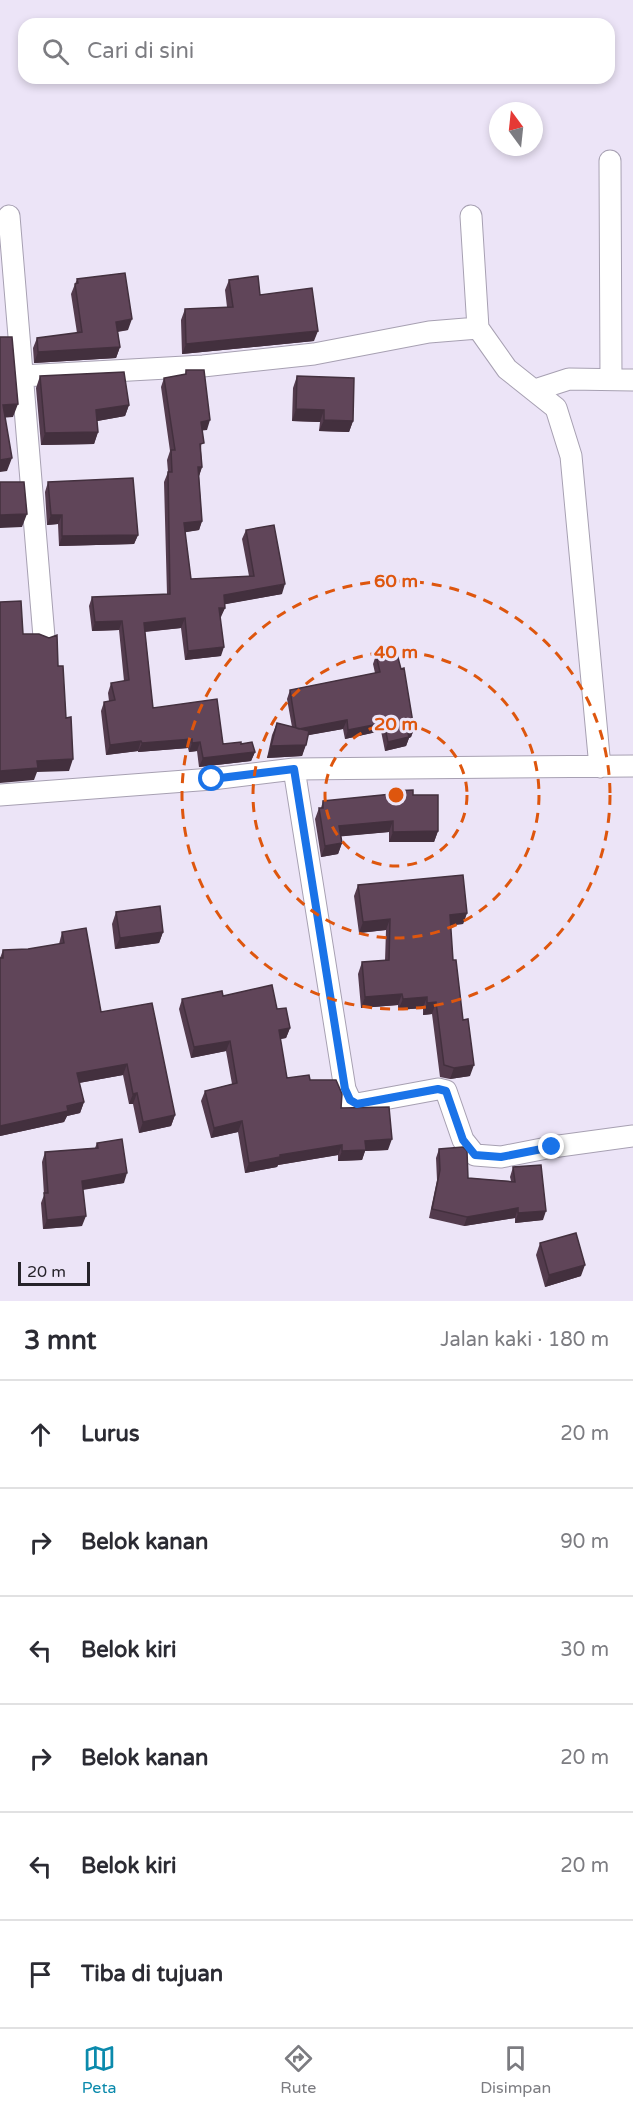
<!DOCTYPE html>
<html lang="id">
<head>
<meta charset="utf-8">
<style>
  body { margin:0; font-family:"Varela Round",sans-serif; background:#f2f2f3; color:#2b2b33 }
  .compass { position:absolute; left:489px; top:102px; width:54px; height:54px; border-radius:50%; background:#fff; box-shadow:0 3px 9px #0003; rotate:345deg }
  .scale { position:absolute; left:18px; bottom:15px; width:72px; box-sizing:border-box; padding-left:6px; border:3px solid #26232a; border-top:0; font-size:16px; line-height:21px; white-space:nowrap; color:#26232a; -webkit-text-stroke:4px #ece4f7; paint-order:stroke }
  .stop { position:absolute; width:18px; height:18px; margin:-14px; border:4px solid #1a73e8; border-radius:50%; background:#fff }
  .stop.end { background:#1a73e8; border-color:#fff; box-shadow:0 2px 6px #0008 }
  .list { margin:0; padding:0; list-style:none }
  h2 { display:flex; justify-content:space-between; align-items:center; height:78px; margin:0; padding:0 24px; font-size:26px }
  h2 small { font-size:20px; font-weight:400; color:#7c7c81 }
  .list li { display:grid; grid-template-columns:39px 1fr auto; gap:18px; align-items:center; box-sizing:border-box; height:108px; padding:0 24px; border-top:2px solid #e1e1e2 }
  .list b { display:block; font-size:22px; white-space:nowrap }
  .list em { font-size:20px; font-style:normal; color:#7c7c81 }
  .icon { flex:none; width:33px; height:33px; fill:none; stroke:currentColor; stroke-width:2; stroke-linecap:round; stroke-linejoin:round }
  .map { position:relative; flex:none; width:633px; height:1301px; overflow:hidden }
  .search { position:absolute; background:#fff; box-shadow:0 3px 9px #0003; left:18px; right:18px; top:18px; height:66px; display:flex; align-items:center; gap:15px; box-sizing:border-box; padding:0 21px; border-radius:18px; color:#7c7c81; font-size:22px }
  .sheet { height:726px; background:#fff }
  nav { display:flex; justify-content:space-around; align-items:center; box-sizing:border-box; height:84px; border-top:2px solid #e1e1e2; background:#fff; font-size:16px; color:#7c7c81 }
  nav a { display:grid; justify-items:center; gap:3px }
  nav .on { color:#0b8aac }
  .map>svg:first-child { display:block }
</style>
</head>
<body>
<div class="map">
<svg width="633" height="1301" viewBox="0 0 633 1301">
  <rect width="100%" height="100%" fill="#ece4f7"/>
  <g fill="none" stroke-linecap="round" stroke-linejoin="round">
    <defs>
      <path id="minor" d="M610 161 611 378
        M9 216 44 637
        M471 216 478 328 507 369 556 408 571 456 600 767
        M22 376 203 366 314 354 429 332 478 328
        M535 390 569 379 633 380
        M294 769 345 1089 350 1100 357 1104 438 1089 446 1091 463 1140 475 1155 501 1157 552 1147 633 1136
        M0 795 212 779 294 769 633 766"/>
    </defs>
    <use href="#minor" stroke="#a7a0b2" stroke-width="23"/>
    <use href="#minor" stroke="#fff" stroke-width="21"/>
  </g>
  <path fill="#533b4d" d="M77 279 128 330 118 332 120 347 116 358 34 363 33 348 37 338 77 333 71 294Z
    M229 280 260 295 314 341 182 354 181 320 185 309 227 307 225 290Z
    M186 370 207 430H202L201 451 202 467 199 476 202 521 199 530 185 532 191 579 249 576 242 539 246 530 282 594 225 604V608L220 617 221 656 185 660 181 628 145 632 153 708 223 744H241L255 752 251 761 199 767 197 751 189 752 188 748 138 752V751L106 755 101 711 104 702 109 701 108 693 111 683 124 681 119 630 92 631 89 606 92 597 167 594 164 482 168 472 167 460 170 451 161 387 164 378 185 375Z
    M40 376 129 405 125 416 97 421 98 432 94 444 41 445 36 388Z
    M297 376 353 421 349 432 319 431 320 422 292 421 293 388Z
    M48 482 138 535 134 544 59 546 58 524 47 525 45 492Z
    M376 655 414 729 411 737 409 738 406 746 385 751 381 731 345 739 343 729 308 735 302 756 267 758 272 735 277 723 292 727 287 699 290 690 375 673 373 664Z
    M392 791 413 795 438 831 434 842H389V832L341 836 342 843 338 854 321 857 315 819 319 808H321L323 801 391 794Z
    M358 885 467 913 463 924 450 925 453 960 470 1076 450 1079 440 1077 432 1014 423 1015V1008L398 1010V1005L361 1008 358 974 362 962 385 961 386 930 359 933 354 896Z
    M116 912 163 932 159 943 115 949 112 924Z
    M62 932 101 1012 175 1115 171 1126 139 1133 133 1104H129L123 1075 79 1083 84 1102 80 1113 67 1116 64 1122 0 1136V958L3 950 28 949 59 944Z
    M223 996 277 1009 290 1028 286 1038 280 1039 287 1078 310 1080 388 1150 365 1151 362 1160 338 1161V1155L278 1165 277 1167 245 1173 238 1132 211 1138 201 1101 205 1091 232 1084 226 1051 191 1058 179 1009 182 999Z
    M97 1143 124 1183 83 1190 82 1226 43 1229 41 1203 44 1195 42 1162 45 1152 95 1148Z
    M439 1149 468 1178 511 1181 510 1177 513 1167 543 1220 515 1223V1218L464 1226 429 1218 437 1180 436 1158Z
    M540 1243 581 1276 545 1287 536 1255Z"/>
  <path fill="#43303e" d="M132 319 128 330 112 332 116 322Z
    M318 331 314 341 182 354 186 344Z
    M120 347 116 358 34 363 38 352Z
    M18 404 13 417 0 418 3 405Z
    M129 405 125 416 92 422 96 410Z
    M296 409 324 410 320 422 292 421Z
    M210 420 207 430 198 431 201 422Z
    M324 420 353 421 349 432 319 431Z
    M98 432 94 444 41 445 45 433Z
    M12 458 7 471 0 472V460Z
    M198 467H202L199 476Z
    M27 514 22 527 0 528V515Z
    M51 515H62L58 524 47 525Z
    M202 521 199 530 181 533 184 523Z
    M138 535 134 544 59 546 62 536Z
    M285 584 282 594 221 605 224 595Z
    M219 608H225L221 617 216 618Z
    M185 618 181 628 141 632 144 623Z
    M122 621 119 630 92 631 95 622Z
    M224 647 221 656 185 660 188 651Z
    M347 720 343 729 293 738 297 729Z
    M384 723 381 731 345 739 348 730Z
    M407 729H414L411 737 409 738 406 746 385 751 388 742Z
    M192 739 188 748 138 752 142 743Z
    M141 741 138 751 106 755 110 745Z
    M200 742 197 751 189 752 192 743Z
    M306 745 302 756 267 758 271 746Z
    M255 752 251 761 199 767 203 758Z
    M73 759 69 771 37 772 34 780 0 783V771L37 761Z
    M393 821 389 832 335 837 339 826Z
    M438 831 434 842H389L393 832Z
    M342 843 338 854 321 857 325 846Z
    M467 913 463 924 446 926 450 915Z
    M390 919 386 930 359 933 363 922Z
    M163 932 159 943 115 949 120 938Z
    M402 994 398 1005 361 1008 365 997Z
    M427 997 423 1008 398 1010 403 999Z
    M436 1002 432 1014 423 1015 427 1003Z
    M290 1028 286 1038 275 1040 279 1030Z
    M230 1041 226 1051 191 1058 194 1047Z
    M127 1064 123 1075 73 1084 77 1073Z
    M474 1065 470 1076 450 1079 454 1068Z
    M137 1093 133 1104H129L133 1094Z
    M84 1102 80 1113 67 1116 64 1122 0 1136V1126Z
    M175 1115 171 1126 139 1133 143 1122Z
    M242 1121 238 1132 211 1138 214 1128Z
    M392 1139 388 1150 365 1151 362 1160 338 1161 342 1151 365 1141Z
    M342 1145 338 1155 278 1165 277 1167 245 1173 249 1163 280 1155Z
    M127 1173 124 1183 79 1190 82 1181Z
    M518 1208 515 1218 464 1226 467 1217Z
    M546 1211 543 1220 515 1223 518 1213Z
    M86 1216 82 1226 43 1229 47 1220Z
    M585 1265 581 1276 545 1287 549 1275Z"/>
  <path fill="#604559" stroke="#43303e" stroke-width="1.5" d="M125 273 132 319 116 322 120 347 38 352 37 338 82 332 75 284 78 283 77 279Z
    M258 276 260 295 312 288 318 331 186 344 185 309 233 307 229 280Z
    M0 337H12L18 404 3 405 12 458 0 460Z
    M186 370H204L210 420 201 422 204 443 200 444 202 467H198L202 521 184 523 191 579 254 576 246 530 274 525 285 584 224 595 225 608H219L224 647 188 651 185 618 144 623 153 708 217 699 223 744 241 742V744L252 742 255 752 203 758 200 742 192 743V739L142 743 141 741 110 745 104 702 115 700 111 683 129 680 122 621 95 622 92 597 170 594 168 472H172L171 450H175L164 378 186 374Z
    M124 372 129 405 96 410 98 432 45 433 40 376Z
    M297 376 354 378 353 421 324 420V410L296 409Z
    M133 478 138 535 62 536V515H51L48 482Z
    M0 482H24L27 514 0 515Z
    M21 601 23 634H39L49 638 57 635 58 666H63L66 718 71 717 73 759 37 761 38 768 0 771V602Z
    M396 650 401 669 404 668 414 729H407L409 737 388 742 384 723 348 730 347 720 299 729 296 728 290 690 380 672 376 655Z
    M277 723 309 731 306 745 271 746Z
    M413 790V795H438V831L393 832V821L339 826 342 843 325 846 319 808H323V801L392 794V791Z
    M463 875 467 913 450 915 453 960H456L463 1020 468 1019 474 1065 454 1068 444 1065 436 1002 427 1003V997L403 999 402 994 365 997 362 962 389 960 390 919 363 922 358 885Z
    M160 906 163 932 120 938 116 912Z
    M86 928 101 1012 152 1003 175 1115 143 1122 137 1093 133 1094 127 1064 77 1073 84 1102 67 1106 68 1111 0 1126V958H3V950L28 949 64 943 62 932Z
    M272 985 277 1009 286 1008 290 1028 279 1030 287 1078 309 1075 310 1080H336L342 1094 341 1108 389 1107 392 1139 365 1141 366 1150 342 1151V1145L280 1155V1157L249 1163 242 1121 214 1128 205 1091 237 1083 230 1041 194 1047 182 999 222 991 223 996Z
    M122 1139 127 1173 82 1181 86 1216 47 1220 44 1193H48L45 1152 98 1148 97 1143Z
    M463 1147 467 1151 468 1178 515 1182 513 1167 541 1165 546 1211 518 1213V1208L467 1217 432 1209 440 1170 439 1149Z
    M576 1233 585 1265 549 1275 540 1243Z"/>
  <g fill="none" stroke-linecap="round" stroke-linejoin="round">
    <path stroke="#1a73e8" stroke-width="8" d="M212 779 294 769 345 1089 350 1100 357 1104 438 1089 446 1091 463 1140 475 1155 501 1157 552 1147"/>
  </g>
  <g fill="none" stroke="#de560e" stroke-width="3" stroke-dasharray="10 8">
    <circle cx="396" cy="795" r="71"/>
    <circle cx="396" cy="795" r="143"/>
    <circle cx="396" cy="795" r="214"/>
  </g>
  <circle cx="396" cy="795" r="9" fill="#de560e" stroke="#ece4f7" stroke-width="3"/>
  <g font-size="18" text-anchor="middle" font-weight="bold" fill="#de560e" stroke="#ece4f7" stroke-width="6" stroke-linejoin="round" paint-order="stroke">
    <text x="396" y="587">60 m</text>
    <text x="396" y="658">40 m</text>
    <text x="396" y="730">20 m</text>
  </g>
</svg>
<svg class="compass" viewBox="-18 -18 36 36"><path d="M0-13l5 13h-10z" fill="#e53935"/><path d="M0 13l5-13h-10z" fill="#7c7c81"/></svg>
<div class="scale">20 m</div>
<div class="stop" style="left:212px;top:779px"></div>
<div class="stop end" style="left:552px;top:1147px"></div>
<div class="search"><svg class="icon" aria-label="search" viewBox="0 0 24 24"><circle cx="10" cy="10" r="6"/><path d="M15 15l6 6"/></svg>Cari di sini</div>
</div>
<section class="sheet">
<h2>3 mnt<small>Jalan kaki · 180 m</small></h2>
<ul class="list">
<li><svg class="icon" aria-label="ahead" viewBox="0 0 24 24"><path d="M12 20V5M6 11l6-6 6 6"/></svg><div><b>Lurus</b></div><em>20 m</em></li>
<li><svg class="icon" aria-label="right" viewBox="0 0 24 24"><path d="M7 20v-9h11M14 6l5 5-5 5"/></svg><div><b>Belok kanan</b></div><em>90 m</em></li>
<li><svg class="icon" aria-label="left" viewBox="0 0 24 24"><path d="M17 20v-9H6M10 6l-5 5 5 5"/></svg><div><b>Belok kiri</b></div><em>30 m</em></li>
<li><svg class="icon" aria-label="right" viewBox="0 0 24 24"><path d="M7 20v-9h11M14 6l5 5-5 5"/></svg><div><b>Belok kanan</b></div><em>20 m</em></li>
<li><svg class="icon" aria-label="left" viewBox="0 0 24 24"><path d="M17 20v-9H6M10 6l-5 5 5 5"/></svg><div><b>Belok kiri</b></div><em>20 m</em></li>
<li><svg class="icon" aria-label="arrive" viewBox="0 0 24 24"><path d="M6 21V4h12l-3 4 3 4H6"/></svg><div><b>Tiba di tujuan</b></div></li>
</ul>
</section>
<nav>
<a class="on"><svg class="icon" aria-label="map" viewBox="0 0 24 24"><path d="M3 6l6-2 6 2 6-2v14l-6 2-6-2-6 2zM9 4v14M15 6v14"/></svg>Peta</a>
<a><svg class="icon" aria-label="directions" viewBox="0 0 24 24"><path d="M12 3l9 9-9 9-9-9zM9 14v-3h6M13 9l2 2-2 2"/></svg>Rute</a>
<a><svg class="icon" aria-label="saved" viewBox="0 0 24 24"><path d="M7 4h10v16l-5-4-5 4z"/></svg>Disimpan</a>
</nav>
</body>
</html>
